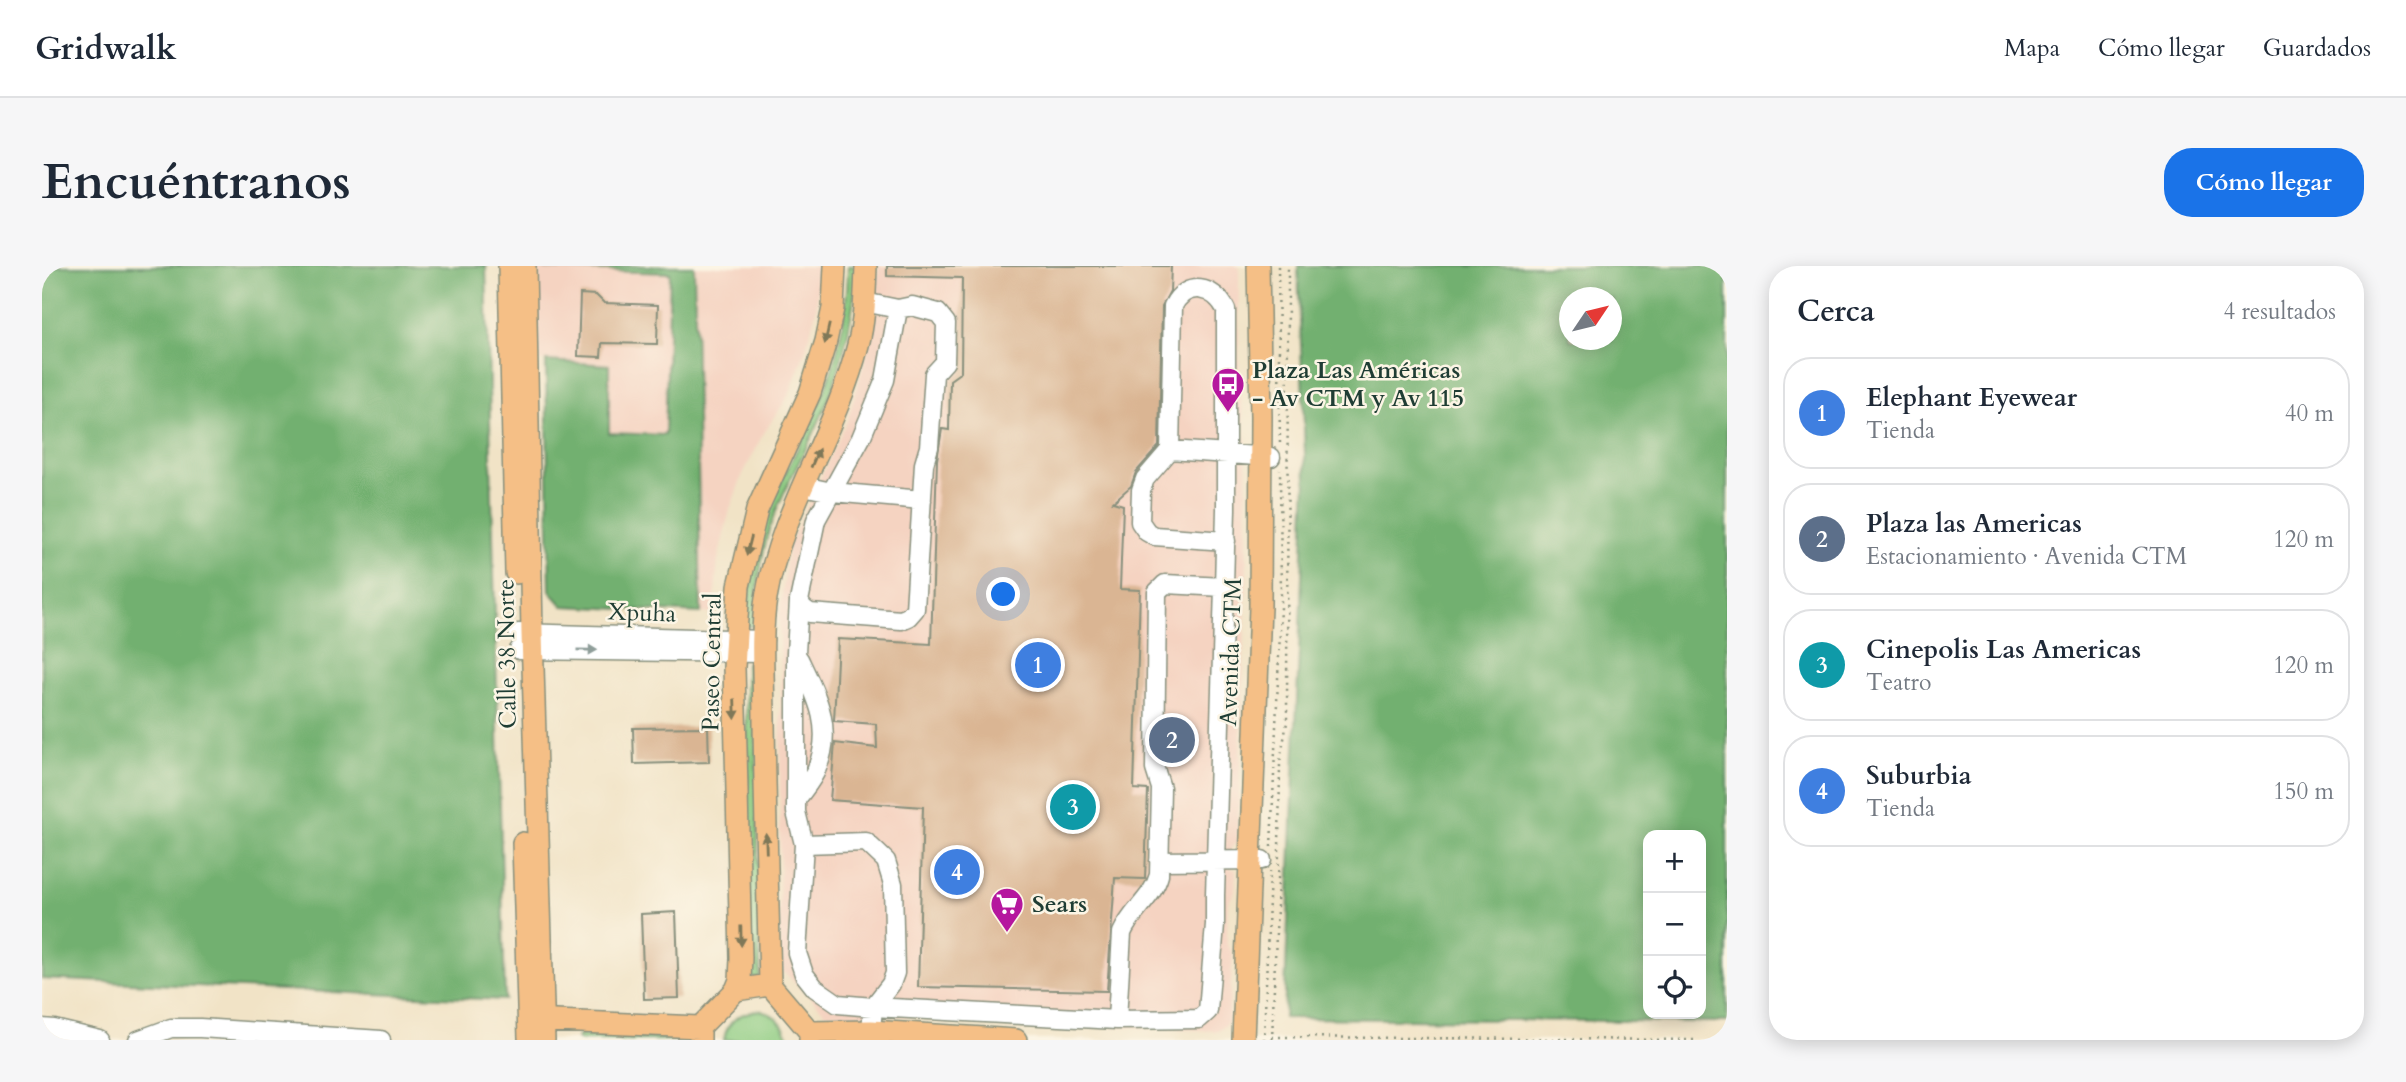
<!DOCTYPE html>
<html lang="es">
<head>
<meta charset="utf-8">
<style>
  body { margin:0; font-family:Cardo,serif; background:#f6f6f7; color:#1f2937 }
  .controls { position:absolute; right:21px; bottom:21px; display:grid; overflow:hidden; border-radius:14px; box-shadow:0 4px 18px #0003 }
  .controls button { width:63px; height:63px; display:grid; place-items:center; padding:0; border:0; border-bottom:2px solid #e0e1e3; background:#fff; color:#1f2937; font:35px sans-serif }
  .compass { position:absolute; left:1517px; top:21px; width:63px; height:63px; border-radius:50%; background:#fff; box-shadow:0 4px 18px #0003; rotate:55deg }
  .you { position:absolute; left:962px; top:329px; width:24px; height:24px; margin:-18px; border:5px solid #fff; border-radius:50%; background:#1a73e8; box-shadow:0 0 0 10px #1a73e833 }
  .badge { display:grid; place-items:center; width:46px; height:46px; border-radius:50%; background:#1a73e8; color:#fff; font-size:23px; font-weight:700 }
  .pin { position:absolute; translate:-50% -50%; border:4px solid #fff; box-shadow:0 2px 7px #0006 }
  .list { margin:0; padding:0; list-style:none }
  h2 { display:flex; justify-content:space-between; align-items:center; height:91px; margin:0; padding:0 28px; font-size:30px }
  h2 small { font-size:23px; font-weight:400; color:#747a83 }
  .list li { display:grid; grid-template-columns:46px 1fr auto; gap:21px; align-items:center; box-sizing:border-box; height:112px; margin:0 14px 14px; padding:0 14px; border:2px solid #e0e1e3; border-radius:28px }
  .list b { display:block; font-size:26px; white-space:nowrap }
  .list p { margin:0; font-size:23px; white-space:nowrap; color:#747a83 }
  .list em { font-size:23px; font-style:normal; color:#747a83 }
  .icon { flex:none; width:38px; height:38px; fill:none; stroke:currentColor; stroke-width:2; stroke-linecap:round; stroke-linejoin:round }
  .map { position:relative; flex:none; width:1685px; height:774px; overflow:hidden; border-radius:28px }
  header { display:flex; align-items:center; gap:42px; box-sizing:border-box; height:98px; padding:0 35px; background:#fff; border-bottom:2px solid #e0e1e3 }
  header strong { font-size:33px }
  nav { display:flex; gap:38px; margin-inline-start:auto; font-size:24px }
  .intro { display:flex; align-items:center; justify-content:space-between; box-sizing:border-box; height:168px; padding:0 42px }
  h1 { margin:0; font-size:49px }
  .button { padding:18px 32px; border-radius:28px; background:#1a73e8; color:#fff; font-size:24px; font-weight:700 }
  main { display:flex; gap:42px; padding:0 42px }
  aside { flex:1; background:#fff; border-radius:28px; box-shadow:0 4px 18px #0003 }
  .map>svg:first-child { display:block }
</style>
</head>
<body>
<header>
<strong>Gridwalk</strong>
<nav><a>Mapa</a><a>Cómo llegar</a><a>Guardados</a></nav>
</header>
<div class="intro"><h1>Encuéntranos</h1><a class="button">Cómo llegar</a></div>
<main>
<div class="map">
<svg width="1685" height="774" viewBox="0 0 1685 774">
  <rect width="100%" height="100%" fill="#fcf5e5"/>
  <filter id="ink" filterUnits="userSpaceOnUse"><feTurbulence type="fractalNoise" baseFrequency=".0143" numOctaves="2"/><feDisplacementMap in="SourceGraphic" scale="14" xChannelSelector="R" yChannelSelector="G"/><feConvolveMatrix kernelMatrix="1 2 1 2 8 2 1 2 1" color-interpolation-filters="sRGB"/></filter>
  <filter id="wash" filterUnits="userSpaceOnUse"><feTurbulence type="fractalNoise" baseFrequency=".00686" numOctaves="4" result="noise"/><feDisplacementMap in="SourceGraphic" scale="28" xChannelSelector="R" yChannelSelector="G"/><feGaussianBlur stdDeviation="1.57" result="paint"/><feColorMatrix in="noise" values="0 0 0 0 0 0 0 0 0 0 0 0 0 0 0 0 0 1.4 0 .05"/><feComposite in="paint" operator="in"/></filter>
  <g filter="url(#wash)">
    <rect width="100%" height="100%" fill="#f1e3c6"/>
    <path fill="#f5d3c1" d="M652 0H778L774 45 764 83 747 129 720 170 700 210 688 243 676 293 671 348 659 347Z
      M837 0H1197V113L1204 174 1205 309 1195 576 1189 582 1188 602 1194 604 1193 625 1186 636 1185 678 1191 688 1186 756 1177 765 784 747 741 705 737 697 739 404 737 353 746 281 805 155 823 95 835 33Z
      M496 2 628 6 623 169 567 168V100L496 94Z"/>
    <path fill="#8ecc82" stroke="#56845b" stroke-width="2" d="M806 0H815C811 58 797 114 772 166 757 196 740 226 729 258 718 291 715 325 712 359L706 361 704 358C707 322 713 287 724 253 735 220 752 191 767 160 792 110 806 56 806 0Z
      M704 397H713L718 712H707Z
      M719 744C735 750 742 757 747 774H682C685 753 700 746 719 744Z
      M538 769 651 772V774H537L535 772Z"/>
    <path fill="#72b070" stroke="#487652" stroke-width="2" fill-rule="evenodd" d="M0 0H444L463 734 0 713Z
      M503 0H652L659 347 521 340 508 325 504 95 567 99V167L623 169 628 7 503 3Z
      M1256 0H1685V756L1242 752 1264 214ZM1528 32H1570V74H1528ZM1659 569V748H1606V569Z"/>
    <g id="blocks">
      <path fill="#dab593" d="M845 0H1129L1128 25 1120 40 1117 180 1094 206 1089 220 1071 236 1081 239 1078 323 1098 324 1092 523 1106 524 1103 613 1073 612 1065 725 876 721 881 541 788 534 793 477 835 482 834 458 792 455 796 373 889 378 895 194 900 163 907 164 908 114 919 106 920 12 845 10Z
        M538 28 554 29 562 37 616 39 615 78 560 77 559 91 536 90Z
        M666 461 667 496 592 498 591 462Z
        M634 646 637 732 602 733 599 648Z"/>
    </g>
  </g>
  <g filter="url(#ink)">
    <use href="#blocks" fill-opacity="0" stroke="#88907d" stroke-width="2"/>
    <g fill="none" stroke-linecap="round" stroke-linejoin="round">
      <defs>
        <path id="minor" d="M822 36 856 43 870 40 896 47 904 57 903 96 892 108 887 181 882 198 873 343 866 351 859 354 768 347 761 342 757 335 774 254 819 172 843 114 856 43
          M1128 184 1229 191
          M761 220 790 226 880 234
          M757 335 754 387V546L762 578
          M476 367 722 374
          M477 384 721 387
          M754 534C761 524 771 514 775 502 792 462 774 429 757 393
          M1117 595 1220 594
          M1075 754 1080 667C1089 645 1111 632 1117 609L1119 522 1113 503 1115 326 1123 318 1182 321
          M0 762 12 763 58 774
          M829 765 831 741 849 718 853 707 851 618 844 595 824 576 762 578 755 687 762 708 773 722 796 738 831 741 1075 754 1157 753 1166 745 1173 658V629L1182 321 1184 243V44C1173 20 1144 14 1131 40L1128 184 1103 213 1099 224 1098 256 1105 266 1112 270 1184 275
          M96 774 129 762H158L339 774"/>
        <path id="major" d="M467 0 474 307
          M483 0 490 367 502 774
          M481 577 487 772
          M728 719C726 631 723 543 722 454 722 415 718 372 724 332 739 243 794 166 816 79 823 54 823 26 824 0
          M728 719 768 766V774
          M694 724 698 714 699 692 692 401 697 320 715 244 768 127 784 75 791 42 793 0
          M489 754 658 761
          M768 766 829 765 974 774
          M658 774V761L694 724 728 719
          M1201 774 1218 341 1219 151 1216 0"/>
      </defs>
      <use href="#minor" stroke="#88907d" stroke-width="21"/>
      <use href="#major" stroke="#88907d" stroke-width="24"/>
      <path stroke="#88907d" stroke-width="2.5" stroke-dasharray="2 5" stroke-linecap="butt" d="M1236 0 1238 179
        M1229 581 1239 341 1238 203
        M1230 771 1656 774
        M1222 774 1228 605
        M1230 774 1237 587 1238 496 1245 456 1246 0"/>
      <use href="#minor" stroke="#fff" stroke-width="18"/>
      <use href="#major" stroke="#f5bf86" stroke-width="21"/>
    </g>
    <defs><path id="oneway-solid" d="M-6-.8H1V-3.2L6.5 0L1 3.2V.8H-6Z" transform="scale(1.75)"/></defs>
    <g fill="#7f7859">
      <use href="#oneway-solid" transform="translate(785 68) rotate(103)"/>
      <use href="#oneway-solid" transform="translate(773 192) rotate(-67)"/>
      <use href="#oneway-solid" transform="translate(707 280) rotate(104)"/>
      <use href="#oneway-solid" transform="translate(693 443) rotate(88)"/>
      <use href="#oneway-solid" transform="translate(724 577) rotate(-92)"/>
      <use href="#oneway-solid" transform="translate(699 670) rotate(89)"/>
    </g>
    <use fill="#8f9e9a" href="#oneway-solid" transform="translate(545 384) rotate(1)"/>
  </g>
  <defs>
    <symbol id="bus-pin" viewBox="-11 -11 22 30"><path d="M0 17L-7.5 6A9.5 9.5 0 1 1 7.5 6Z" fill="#b5179e" stroke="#fcf5e5"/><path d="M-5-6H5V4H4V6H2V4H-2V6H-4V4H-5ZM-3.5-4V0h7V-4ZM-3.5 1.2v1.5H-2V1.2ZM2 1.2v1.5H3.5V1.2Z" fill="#fff"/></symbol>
    <symbol id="supermarket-pin" viewBox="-11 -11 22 30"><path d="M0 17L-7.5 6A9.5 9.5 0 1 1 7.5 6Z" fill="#b5179e" stroke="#fcf5e5"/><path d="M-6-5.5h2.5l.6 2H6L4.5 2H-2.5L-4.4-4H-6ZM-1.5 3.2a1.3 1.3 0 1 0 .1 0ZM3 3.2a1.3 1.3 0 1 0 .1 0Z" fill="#fff"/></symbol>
  </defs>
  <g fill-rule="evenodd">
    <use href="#bus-pin" x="1167" y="99" width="38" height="52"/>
    <use href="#supermarket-pin" x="946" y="619" width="38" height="52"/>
  </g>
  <g text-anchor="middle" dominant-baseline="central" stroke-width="5" stroke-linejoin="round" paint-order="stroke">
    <g font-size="24" font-weight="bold" fill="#1f3d34" stroke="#fcf5e5" text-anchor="start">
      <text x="1210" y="104">Plaza Las Américas<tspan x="1210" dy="28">- Av CTM y Av 115</tspan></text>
      <text x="990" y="638">Sears</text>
    </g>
    <g font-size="24" fill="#1f3d34" stroke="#fcf5e5">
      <text transform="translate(600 347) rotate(2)">Xpuha</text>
      <text transform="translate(1189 386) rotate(-88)">Avenida CTM</text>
      <text transform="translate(465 388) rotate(-91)">Calle 38 Norte</text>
      <text transform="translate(670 396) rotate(-89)">Paseo Central</text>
    </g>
  </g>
</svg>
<div class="controls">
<button>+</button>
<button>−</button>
<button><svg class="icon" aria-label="locate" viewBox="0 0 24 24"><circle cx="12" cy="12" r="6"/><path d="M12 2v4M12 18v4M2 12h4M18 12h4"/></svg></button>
</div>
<svg class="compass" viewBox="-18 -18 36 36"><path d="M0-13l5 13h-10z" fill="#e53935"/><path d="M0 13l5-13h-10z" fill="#747a83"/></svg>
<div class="you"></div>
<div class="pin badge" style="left:996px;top:399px;background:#3f7fe0">1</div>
<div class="pin badge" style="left:1130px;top:474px;background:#5c6f8a">2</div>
<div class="pin badge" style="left:1031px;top:541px;background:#0f9aa8">3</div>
<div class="pin badge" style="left:915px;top:606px;background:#3f7fe0">4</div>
</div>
<aside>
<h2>Cerca<small>4 resultados</small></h2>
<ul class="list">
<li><span class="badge" style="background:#3f7fe0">1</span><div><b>Elephant Eyewear</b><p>Tienda</p></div><em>40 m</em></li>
<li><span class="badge" style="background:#5c6f8a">2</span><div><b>Plaza las Americas</b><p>Estacionamiento · Avenida CTM</p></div><em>120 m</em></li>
<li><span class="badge" style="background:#0f9aa8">3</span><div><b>Cinepolis Las Americas</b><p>Teatro</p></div><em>120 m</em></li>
<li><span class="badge" style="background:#3f7fe0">4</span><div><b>Suburbia</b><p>Tienda</p></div><em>150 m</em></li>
</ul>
</aside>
</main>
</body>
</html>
